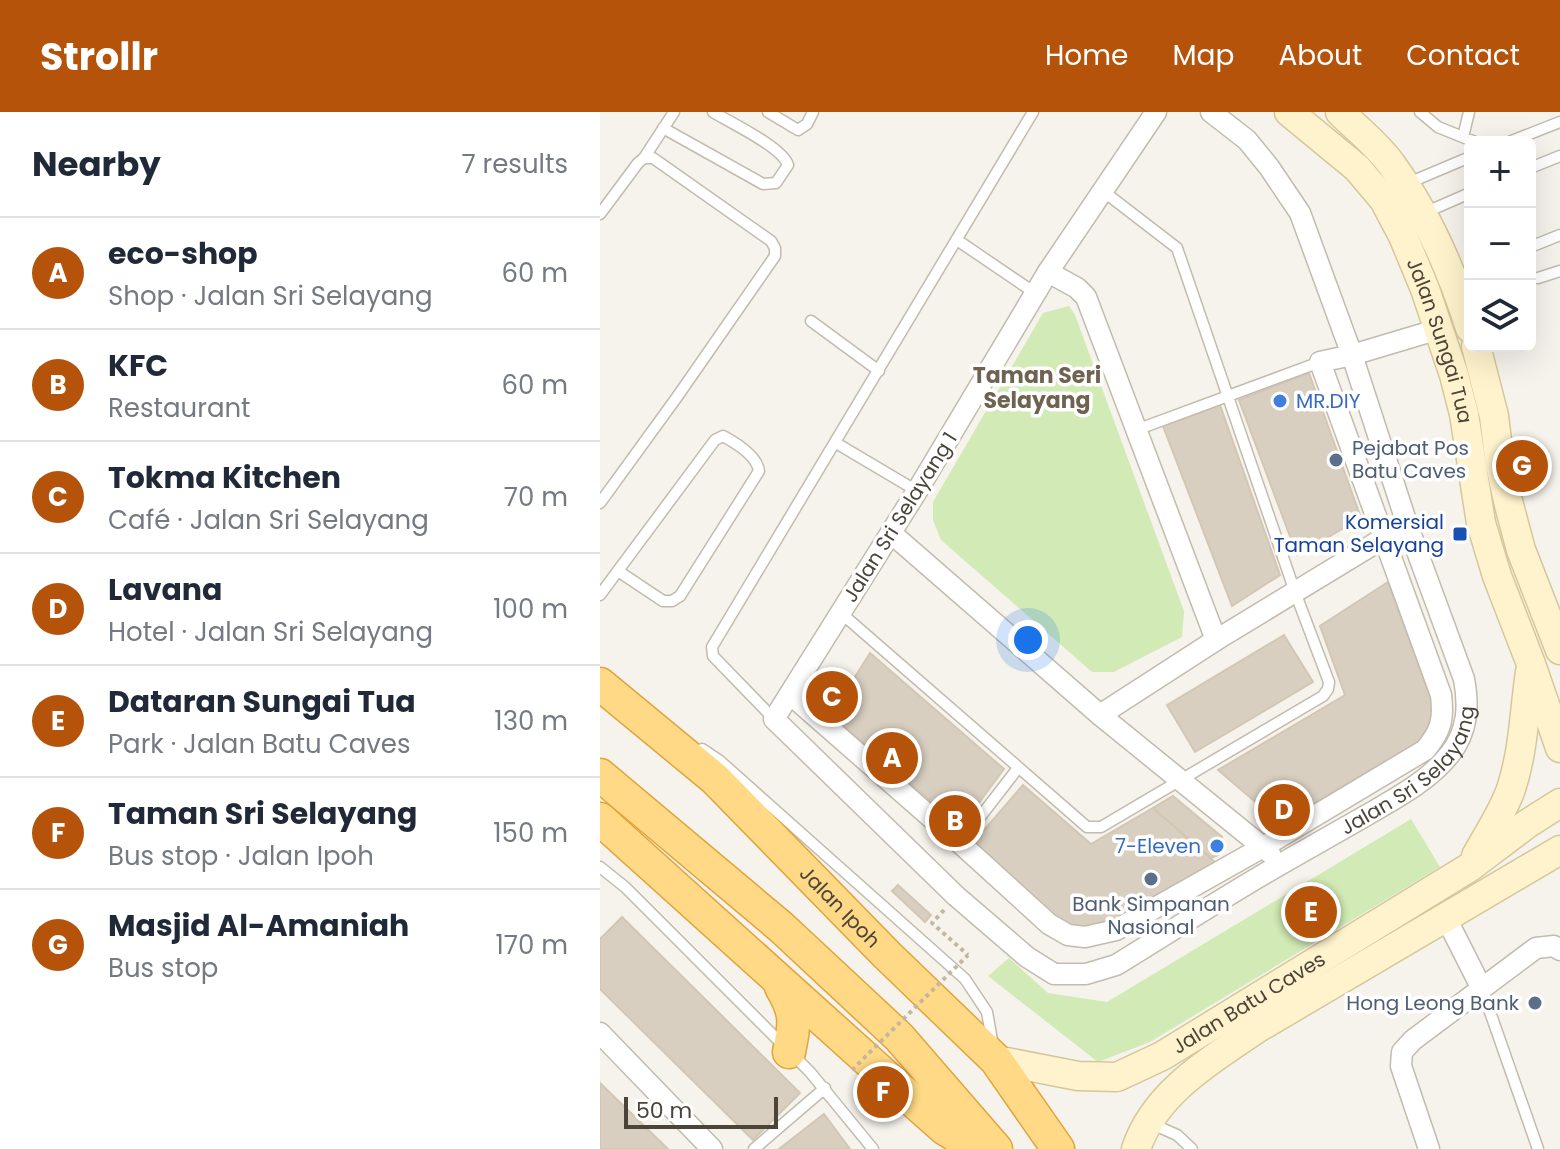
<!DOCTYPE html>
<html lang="en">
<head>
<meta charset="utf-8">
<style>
  body { margin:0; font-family:Poppins,sans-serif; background:#f6f6f7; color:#1f2937 }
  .controls { position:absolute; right:24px; top:24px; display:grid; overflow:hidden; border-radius:12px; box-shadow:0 8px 32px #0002 }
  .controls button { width:72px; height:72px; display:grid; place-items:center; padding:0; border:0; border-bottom:2px solid #e0e1e3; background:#fff; color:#1f2937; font:40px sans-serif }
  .scale { position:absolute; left:24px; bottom:20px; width:154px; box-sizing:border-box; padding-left:8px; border:4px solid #4b4439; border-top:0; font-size:22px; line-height:28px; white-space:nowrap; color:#4b4439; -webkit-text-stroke:6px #fff; paint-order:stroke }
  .you { position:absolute; left:428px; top:528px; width:28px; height:28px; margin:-20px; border:6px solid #fff; border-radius:50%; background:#1a73e8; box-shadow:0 0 0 12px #1a73e833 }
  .badge { display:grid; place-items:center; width:52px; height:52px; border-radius:50%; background:#b45309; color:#fff; font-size:26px; font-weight:700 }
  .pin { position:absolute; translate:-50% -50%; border:4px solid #fff; box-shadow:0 2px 8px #0006 }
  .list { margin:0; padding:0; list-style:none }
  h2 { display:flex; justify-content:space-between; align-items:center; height:104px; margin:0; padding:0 32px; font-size:34px }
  h2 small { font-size:26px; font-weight:400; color:#747a83 }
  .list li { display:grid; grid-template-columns:52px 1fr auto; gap:24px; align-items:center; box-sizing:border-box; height:112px; padding:0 32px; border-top:2px solid #e0e1e3 }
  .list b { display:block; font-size:30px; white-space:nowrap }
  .list p { margin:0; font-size:26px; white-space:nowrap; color:#747a83 }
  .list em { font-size:26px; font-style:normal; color:#747a83 }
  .icon { flex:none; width:44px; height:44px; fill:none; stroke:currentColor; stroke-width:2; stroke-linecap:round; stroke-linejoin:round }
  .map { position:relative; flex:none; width:960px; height:1037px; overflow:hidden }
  header { display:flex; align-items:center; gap:48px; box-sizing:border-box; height:112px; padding:0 40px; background:#b45309; color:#fff }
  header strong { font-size:38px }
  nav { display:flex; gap:44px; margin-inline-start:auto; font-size:28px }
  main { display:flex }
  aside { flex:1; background:#fff }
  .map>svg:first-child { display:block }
</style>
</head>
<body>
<header>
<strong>Strollr</strong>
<nav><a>Home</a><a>Map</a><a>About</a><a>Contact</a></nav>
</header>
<main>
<aside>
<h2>Nearby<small>7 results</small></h2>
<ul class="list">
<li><span class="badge">A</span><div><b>eco-shop</b><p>Shop · Jalan Sri Selayang</p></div><em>60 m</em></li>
<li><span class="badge">B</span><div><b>KFC</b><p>Restaurant</p></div><em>60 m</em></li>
<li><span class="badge">C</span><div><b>Tokma Kitchen</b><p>Café · Jalan Sri Selayang</p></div><em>70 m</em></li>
<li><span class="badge">D</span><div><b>Lavana</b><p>Hotel · Jalan Sri Selayang</p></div><em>100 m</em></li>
<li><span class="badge">E</span><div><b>Dataran Sungai Tua</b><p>Park · Jalan Batu Caves</p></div><em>130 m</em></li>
<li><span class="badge">F</span><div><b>Taman Sri Selayang</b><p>Bus stop · Jalan Ipoh</p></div><em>150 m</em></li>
<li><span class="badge">G</span><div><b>Masjid Al-Amaniah</b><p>Bus stop</p></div><em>170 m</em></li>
</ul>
</aside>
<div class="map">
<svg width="960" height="1037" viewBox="0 0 960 1037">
  <rect width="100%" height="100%" fill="#f6f3ec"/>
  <path fill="#d2eab5" d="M469 194 475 203 584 499 582 525 514 560H492L341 428 333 408V390L443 201Z
    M811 707 840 755 550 930 498 950 388 864 409 846 448 881 507 890Z"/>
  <path fill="#d8cfc1" stroke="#d3c7b4" stroke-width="2" d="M709 261 761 406 697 443 639 288Z
    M620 293 680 463 632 494 563 314Z
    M788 470 834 595 825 626 680 711 618 658 745 583 720 514Z
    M684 523 713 570 595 640 567 593Z
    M270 541 404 657 361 715 231 603Z
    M423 673 491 732 553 696 616 751 501 819 469 820 373 731Z
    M573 684 622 725 618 743 611 746 553 696Z
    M298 773 331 803 325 810 292 779Z
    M22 805 200 981 153 1028 0 877V827Z
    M0 971 68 1037H0Z
    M224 1002 250 1037H179Z"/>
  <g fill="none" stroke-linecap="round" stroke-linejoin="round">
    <defs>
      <path id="service" d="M168 0 198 18 207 12 213 0
        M820 0 838 15 875 30
        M63 16 163 72 176 71 188 53C182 35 131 11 113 0
        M863 25 869 0
        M909 30 960 10
        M44 46 74 0
        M930 56 960 44
        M806 72 870 45
        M824 101 870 81
        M0 102 38 51 44 46H53L171 129 175 136V144L77 285 0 391
        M357 128 435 181
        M930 135 960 123
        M938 166 960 159
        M211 209 279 259
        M536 318 720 250
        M236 331 317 379
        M0 483 115 328 123 324C136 331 157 344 159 359L80 484 72 489H63L18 459
        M241 501 487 715H501L723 584 728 577 729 570 695 480 577 136 503 79
        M174 607 113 544 112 535 433 0
        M102 637 120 649 365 867 387 900 393 934
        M360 731 418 656
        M0 755 25 775 210 960 273 1037
        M882 877 938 1037
        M550 1011 577 1023 592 1037
        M154 1037 225 976"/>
      <g id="minor">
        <path id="s1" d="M556 0 448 160 317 379 174 607 356 784 427 845 454 862H486L516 853C573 818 630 781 688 748 714 733 741 718 767 703 796 686 829 669 850 642 868 619 869 594 864 567L807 412 752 243 700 101 669 55 647 28 611 0"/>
        <path d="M448 160 477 176 486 185 616 528"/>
        <path d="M291 421 500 603 670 741"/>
        <path d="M190 582 360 731 449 812 468 823 485 825 516 818 663 735 825 638C841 619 844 608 841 583L720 250 752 243 839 217"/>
        <path d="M500 603 616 528 792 421"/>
        <path d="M846 806 882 877"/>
        <path d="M0 921 112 1037"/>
        <path d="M829 1037 801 954 802 940 813 928 936 836 954 834 960 838"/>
      </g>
      <g id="secondary">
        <path id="s2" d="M689 0 757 56 784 88 803 124 825 177 854 263 864 302 881 411 897 464 931 552 960 636"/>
        <path d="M740 0C757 17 778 33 792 53 827 102 852 159 870 216"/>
        <path d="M876 234 894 304 900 353 909 393 921 438 960 538"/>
        <path d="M876 744C888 722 903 700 911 677 924 637 924 600 930 560"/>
        <path id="s3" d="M396 948 478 964 517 965 562 944 870 755 927 712 960 691"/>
        <path d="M536 1037C555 980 611 948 658 916L960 738"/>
      </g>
      <g id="trunk">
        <path id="s4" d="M0 572 115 667 287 843 396 948 458 1037"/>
        <path d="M0 663 181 815 299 925 396 1037"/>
        <path d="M0 707 292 970 345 1017 379 1037"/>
        <path d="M181 875C197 901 195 912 189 940"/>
      </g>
    </defs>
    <use href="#service" stroke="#c2bbae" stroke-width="13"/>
    <use href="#minor" stroke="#c2bbae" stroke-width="23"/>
    <use href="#secondary" stroke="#d6c79b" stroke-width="31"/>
    <use href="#trunk" stroke="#e0a43c" stroke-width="35"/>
    <path stroke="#c4b79f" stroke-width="4" stroke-dasharray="4 4" stroke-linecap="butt" d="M344 798 332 811 368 843"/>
    <use href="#service" stroke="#fff" stroke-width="10"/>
    <use href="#minor" stroke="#fff" stroke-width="20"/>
    <use href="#secondary" stroke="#fff3cd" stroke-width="28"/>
    <use href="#trunk" stroke="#ffd985" stroke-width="32"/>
    <path stroke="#c4b79f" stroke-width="4" stroke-dasharray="4 4" stroke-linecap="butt" d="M252 958 368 843"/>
  </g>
  <g fill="#3f7fe0" stroke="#fff" stroke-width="3">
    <circle cx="680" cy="289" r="8"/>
    <circle cx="617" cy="734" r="8"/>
  </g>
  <g fill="#5c6f8a" stroke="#fff" stroke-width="3">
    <circle cx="736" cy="348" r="8"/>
    <circle cx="551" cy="767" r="8"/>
    <circle cx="935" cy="891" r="8"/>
  </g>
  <rect fill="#1a4fb4" stroke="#fff" stroke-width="3" x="852" y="414" width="16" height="16" rx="4"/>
  <g text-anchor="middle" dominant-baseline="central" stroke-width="7" stroke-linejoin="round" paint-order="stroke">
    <g font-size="20" fill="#4b4439" stroke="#fff">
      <text stroke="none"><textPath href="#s2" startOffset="282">Jalan Sungai Tua</textPath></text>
      <text transform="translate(300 405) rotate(-58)">Jalan Sri Selayang 1</text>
      <text stroke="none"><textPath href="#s1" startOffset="1516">Jalan Sri Selayang</textPath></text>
      <text stroke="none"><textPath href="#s4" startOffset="328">Jalan Ipoh</textPath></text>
      <text stroke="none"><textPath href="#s3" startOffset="274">Jalan Batu Caves</textPath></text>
    </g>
    <g font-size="20" fill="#366cbe" stroke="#fff" text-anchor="start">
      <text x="696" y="289">MR.DIY</text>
      <text x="601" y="734" text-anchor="end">7-Eleven</text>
    </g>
    <g font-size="20" fill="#4e5e75" stroke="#fff" text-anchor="start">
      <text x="752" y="336">Pejabat Pos<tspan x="752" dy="23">Batu Caves</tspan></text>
      <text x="551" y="792" text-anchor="middle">Bank Simpanan<tspan x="551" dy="23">Nasional</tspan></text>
      <text x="919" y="891" text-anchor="end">Hong Leong Bank</text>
    </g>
    <g font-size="20" fill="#164399" stroke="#fff" text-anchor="end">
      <text x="844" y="410">Komersial<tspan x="844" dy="23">Taman Selayang</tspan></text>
    </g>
    <g font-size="22" font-weight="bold" fill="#6e6250" stroke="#fff">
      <text x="437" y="263">Taman Seri<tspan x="437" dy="25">Selayang</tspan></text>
    </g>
  </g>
</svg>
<div class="controls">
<button>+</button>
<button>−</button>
<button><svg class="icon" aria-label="layers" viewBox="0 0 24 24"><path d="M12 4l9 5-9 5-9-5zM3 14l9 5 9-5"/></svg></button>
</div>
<div class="scale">50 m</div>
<div class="you"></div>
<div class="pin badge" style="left:292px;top:646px">A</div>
<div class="pin badge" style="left:355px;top:709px">B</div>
<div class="pin badge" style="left:232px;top:585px">C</div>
<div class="pin badge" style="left:684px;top:698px">D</div>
<div class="pin badge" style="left:711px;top:800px">E</div>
<div class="pin badge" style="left:283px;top:980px">F</div>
<div class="pin badge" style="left:922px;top:354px">G</div>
</div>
</main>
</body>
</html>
